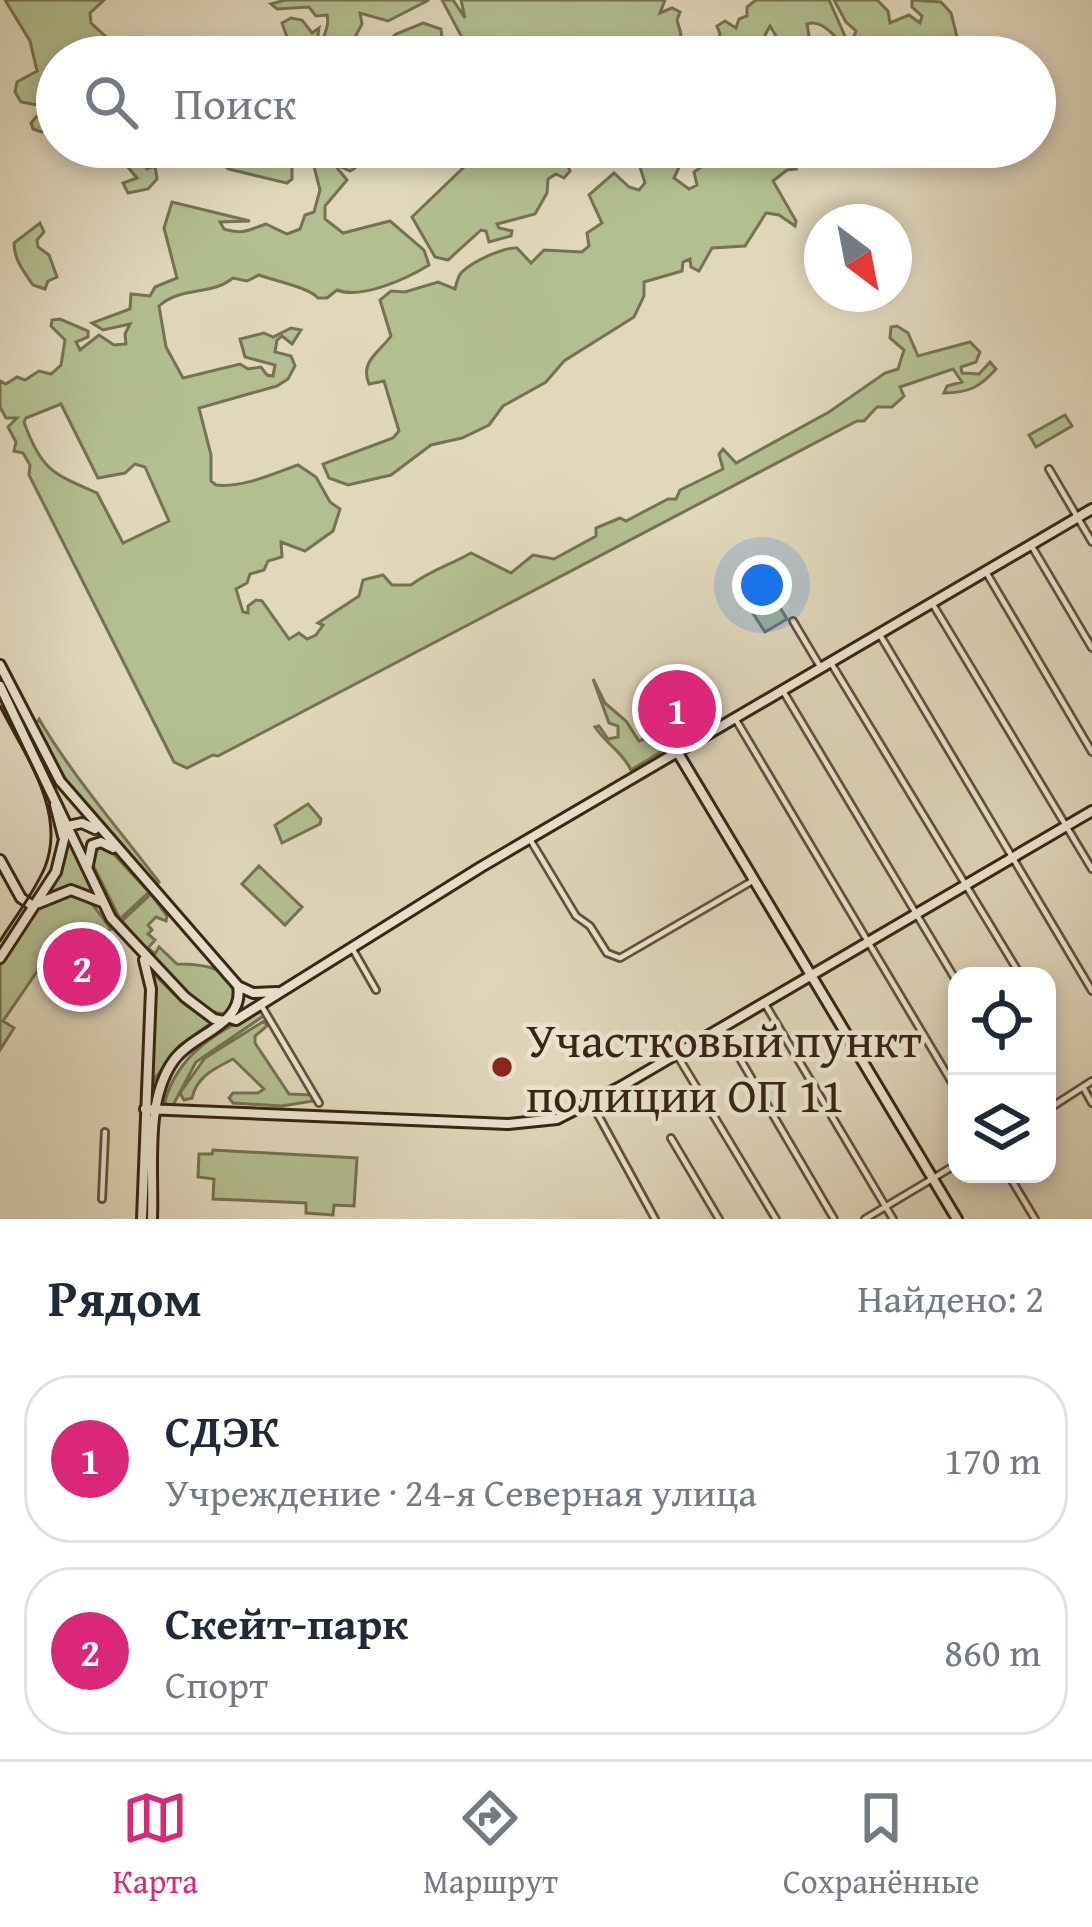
<!DOCTYPE html>
<html lang="ru">
<head>
<meta charset="utf-8">
<style>
  body { margin:0; font-family:"Gentium Book Plus",serif; background:#f6f6f7; color:#1f2937 }
  .controls { position:absolute; right:36px; bottom:36px; display:grid; overflow:hidden; border-radius:24px; box-shadow:0 6px 18px #0003 }
  .controls button { width:108px; height:108px; display:grid; place-items:center; padding:0; border:0; border-bottom:3px solid #e0e1e3; background:#fff; color:#1f2937; font:60px sans-serif }
  .compass { position:absolute; left:804px; top:204px; width:108px; height:108px; border-radius:50%; background:#fff; box-shadow:0 6px 18px #0003; rotate:148deg }
  .you { position:absolute; left:762px; top:585px; width:42px; height:42px; margin:-30px; border:9px solid #fff; border-radius:50%; background:#1a73e8; box-shadow:0 0 0 18px #1a73e833 }
  .badge { display:grid; place-items:center; width:78px; height:78px; border-radius:50%; background:#db2777; color:#fff; font-size:39px; font-weight:700 }
  .pin { position:absolute; translate:-50% -50%; border:6px solid #fff; box-shadow:0 3px 12px #0006 }
  .list { margin:0; padding:0; list-style:none }
  h2 { display:flex; justify-content:space-between; align-items:center; height:156px; margin:0; padding:0 48px; font-size:51px }
  h2 small { font-size:39px; font-weight:400; color:#747a83 }
  .list li { display:grid; grid-template-columns:78px 1fr auto; gap:36px; align-items:center; box-sizing:border-box; height:168px; margin:0 24px 24px; padding:0 24px; border:3px solid #e0e1e3; border-radius:48px }
  .list b { display:block; font-size:45px; white-space:nowrap }
  .list p { margin:0; font-size:39px; white-space:nowrap; color:#747a83 }
  .list em { font-size:39px; font-style:normal; color:#747a83 }
  .icon { flex:none; width:66px; height:66px; fill:none; stroke:currentColor; stroke-width:2; stroke-linecap:round; stroke-linejoin:round }
  .map { position:relative; flex:none; width:1092px; height:1219px; overflow:hidden }
  .search { position:absolute; background:#fff; box-shadow:0 6px 18px #0003; left:36px; right:36px; top:36px; height:132px; display:flex; align-items:center; gap:30px; box-sizing:border-box; padding:0 42px; border-radius:66px; color:#747a83; font-size:45px }
  .sheet { height:540px; background:#fff }
  nav { display:flex; justify-content:space-around; align-items:center; box-sizing:border-box; height:168px; border-top:3px solid #e0e1e3; background:#fff; font-size:33px; color:#747a83 }
  nav a { display:grid; justify-items:center; gap:6px }
  nav .on { color:#db2777 }
  .map>svg:first-child { display:block }
</style>
</head>
<body>
<div class="map">
<svg width="1092" height="1219" viewBox="0 0 1092 1219">
  <rect width="100%" height="100%" fill="#e1d8bc"/>
  <filter id="stains"><feTurbulence type="fractalNoise" baseFrequency=".00167" numOctaves="4"/><feColorMatrix values="0 0 0 0 .2 0 0 0 0 .09 0 0 0 0 .02 0 0 0 .5 -.17"/></filter>
  <radialGradient id="worn" r=".72"><stop offset=".6" stop-color="#630" stop-opacity="0"/><stop offset="1" stop-color="#630" stop-opacity=".3"/></radialGradient>
  <path fill="#b3bf91" stroke="#767252" stroke-width="3" fill-rule="evenodd" d="M5 0H104L90 13 91 23 128 57H57V127L48 124 42 132 33 129 31 123 36 117 50 114 48 107 21 102 15 92 17 82 37 71 30 41Z
    M285 0H429L388 21 360 13 362 24 349 48 321 57C317 44 331 29 327 15L316 16 309 7 277 9 271 4Z
    M442 0H453L465 18 461 0H665L660 13 672 8 680 12 677 20 681 34 676 45 689 42 692 52 688 57H483L465 43Z
    M756 0H829L848 43 844 45C833 35 822 19 807 24L810 42C790 58 790 50 770 57L769 48 776 36 770 26 759 46 742 48 741 57H717L720 34 717 26 725 21 736 28 739 19 747 16V7Z
    M834 0H877L888 11 890 23 909 15 920 23 922 16 912 7V0L941 2 951 13 962 57H865L853 39 856 31 846 22Z
    M291 18 302 20 312 33 319 28 315 57H294L282 23Z
    M423 23 441 29 442 39 449 45V57H372L396 34Z
    M206 147H303L292 152V179L287 183 228 169Z
    M309 147H384L370 156 359 153 355 168 350 171 334 164 347 180 325 206V219L343 233 390 221 424 250 429 265C408 278 361 300 337 290L327 298H318C308 287 275 281 259 275L247 281 233 278C211 296 181 286 159 306L166 347 183 378 240 364 248 369 261 367 267 375 273 376 275 365 245 357 240 339 264 333 273 337 291 328 301 330 292 344 282 336 277 340 275 352 291 356 295 366 288 379 277 386 199 408 211 455V481L216 485C243 488 275 473 298 465L316 477 330 502 340 509 333 531 305 551 281 542 282 557 268 561 264 570 250 574 247 583 236 589 243 612 248 613V606L256 600 262 601 289 639 299 633 307 639 316 635 323 625 318 623 359 596 363 580 383 575 392 585H411C429 571 450 565 471 553L511 573 533 555 554 559 596 536V528L620 518 626 521 668 499H676L680 490 723 469 719 454 723 449 736 463 829 412 885 373 898 369 904 350 890 338 891 327 897 326 908 333 918 356 970 342 980 352 976 362 961 367 962 373 979 374 990 362 996 369C980 387 969 393 944 393L947 386 962 382 953 369 900 387 904 396 892 407H877L864 421H857L218 756 213 755 187 768 174 762 29 475 30 465 23 453 14 451 16 442 8 427 17 418H6L0 407V381L6 384 17 377 25 380 39 371 51 374 61 365 65 340 51 326 52 320 60 319 88 331V337L76 342 80 350 99 335 114 345 126 344 125 334 130 324 103 330 92 323 130 309 131 294 150 296 155 287 177 278 164 228 172 202 250 221 220 222 224 229C244 235 248 230 266 224L287 234 300 229 305 215 314 212 320 190ZM61 404 98 478 125 473 135 464 145 467 169 521 123 543 97 493C53 474 41 470 24 422L26 418Z
    M485 147H559L570 171 564 178 556 174 548 179 547 193 535 214 497 224 499 228 512 231 511 236 489 242 486 231 481 230 448 260 435 257 412 217Z
    M659 147H680L682 161 674 178 689 189 697 185 694 172 703 166 704 147H776L779 153 790 147H805L794 165 796 169 787 170 773 181 796 221 795 226 779 215 766 213 745 246 712 248 699 271 691 267 690 259 683 262 682 271 644 282V296L634 317 564 361 546 382 503 406 489 425 462 438 431 445 391 475 348 485 329 478 323 464 393 438 399 431 384 381 369 384C359 361 381 351 391 336L380 300 391 291 405 292 438 282 455 289C456 285 458 275 462 272 472 262 503 247 517 248L531 263 544 250 582 252 589 246 587 233 602 223 589 195 614 173 629 187 639 190 645 183 640 167 654 162Z
    M132 157 141 160 147 169 155 166 157 179 148 189 128 193 123 183 137 178 127 166Z
    M40 223 44 232 37 240 38 247 49 255 57 277 48 281 45 289 33 285C24 272 14 260 14 243Z
    M1065 415 1072 426 1036 447 1029 435Z
    M764 593 773 596 787 619 765 632 747 604Z
    M593 679 605 703 626 721 639 741 656 735 667 745 664 750 631 770C622 751 606 744 595 727L599 726 608 739 618 737V726L609 723Z
    M39 719C74 778 118 828 159 882L156 885 65 783 35 725Z
    M308 804 321 819 320 824 282 843 275 825Z
    M67 831 93 893 71 887 43 898 62 865Z
    M95 846H106L149 892 120 919 91 861Z
    M259 866 302 907 285 925 242 884Z
    M65 893 87 897 111 929 58 941 3 1021 14 1028 0 1050V966L39 908Z
    M151 894 167 916 166 921 156 917 148 925 152 930 148 934 155 940 148 948 155 954 159 947 177 964C204 964 232 966 237 1001L226 1014C193 1015 144 946 122 921Z
    M94 948 104 949 111 956 108 970 70 985 56 981 53 972 57 963Z
    M153 973 183 1003 211 1023 179 1046 151 1084Z
    M260 1011 265 1015 196 1062 172 1107 167 1106 165 1101C178 1054 218 1031 260 1011Z
    M264 1021 267 1026 255 1036V1043L289 1094 313 1095V1101L282 1106 233 1103 229 1098 233 1093H258L264 1089 233 1059C214 1069 197 1076 192 1098L184 1100 180 1093 205 1058Z
    M213 1150 357 1158 354 1206 334 1205 333 1215 306 1213V1203L213 1199 214 1179 198 1177 199 1154H212Z"/>
  <g fill="none" stroke-linecap="round" stroke-linejoin="round">
    <defs>
      <path id="street" d="M1049 469 1092 542
        M1031 545 1092 648
        M986 572 1092 752
        M932 603 1092 869
        M793 621 821 668
        M880 635 1092 991
        M831 663 1021 976
        M783 691 957 982
        M736 720 957 1091
        M531 841 576 916 590 926 607 953 620 958 754 880
        M352 948 376 990
        M765 1004 893 1219
        M261 1005 319 1103
        M722 1028 834 1219
        M677 1055 776 1219
        M1083 1087 1092 1103
        M592 1104 655 1219
        M1047 1110 1092 1081
        M671 1138 719 1219
        M1008 1174 1035 1219
        M102 1199 105 1132
        M865 1219 957 1164"/>
      <path id="secondary" d="M0 665 60 781 238 986C245 1025 194 1033 174 1060 144 1101 154 1170 152 1219
        M0 686 111 918 185 997 214 1019 224 1021
        M678 753 957 1219
        M55 805 63 836
        M68 826 82 823 95 829
        M0 860 21 898 33 906
        M88 865 92 845 101 842 113 848
        M39 903 71 890 102 902
        M0 958 56 872 67 827
        M238 986 253 993 277 992
        M230 1018 236 1020 481 867 1092 509
        M145 1109 508 1124 557 1119 622 1086 1092 811
        M142 1219 151 989 144 960"/>
    </defs>
    <use href="#street" stroke="#62513c" stroke-width="10"/>
    <use href="#secondary" stroke="#382412" stroke-width="14"/>
    <use href="#street" stroke="#ece6d3" stroke-width="4.5"/>
    <use href="#secondary" stroke="#ece6d3" stroke-width="8"/>
    <path stroke="#382412" stroke-width="3" d="M0 706C24 754 67 811 45 867 34 893 15 917 0 941"/>
  </g>
  <circle fill="#8f2418" stroke="#ece6d3" stroke-width="4.5" cx="502" cy="1067" r="12"/>
  <g text-anchor="middle" dominant-baseline="central" stroke-width="9" stroke-linejoin="round" paint-order="stroke">
    <g font-size="48" fill="#382412" stroke="#ece6d3" text-anchor="start">
      <text x="526" y="1039">Участковый пункт<tspan x="526" dy="55">полиции ОП 11</tspan></text>
    </g>
  </g>
  <rect width="100%" height="100%" filter="url(#stains)"/>
  <rect width="100%" height="100%" fill="url(#worn)"/>
</svg>
<div class="controls">
<button><svg class="icon" aria-label="locate" viewBox="0 0 24 24"><circle cx="12" cy="12" r="6"/><path d="M12 2v4M12 18v4M2 12h4M18 12h4"/></svg></button>
<button><svg class="icon" aria-label="layers" viewBox="0 0 24 24"><path d="M12 4l9 5-9 5-9-5zM3 14l9 5 9-5"/></svg></button>
</div>
<svg class="compass" viewBox="-18 -18 36 36"><path d="M0-13l5 13h-10z" fill="#e53935"/><path d="M0 13l5-13h-10z" fill="#747a83"/></svg>
<div class="you"></div>
<div class="pin badge" style="left:677px;top:709px">1</div>
<div class="pin badge" style="left:82px;top:967px">2</div>
<div class="search"><svg class="icon" aria-label="search" viewBox="0 0 24 24"><circle cx="10" cy="10" r="6"/><path d="M15 15l6 6"/></svg>Поиск</div>
</div>
<section class="sheet">
<h2>Рядом<small>Найдено: 2</small></h2>
<ul class="list">
<li><span class="badge">1</span><div><b>СДЭК</b><p>Учреждение · 24-я Северная улица</p></div><em>170 m</em></li>
<li><span class="badge">2</span><div><b>Скейт-парк</b><p>Спорт</p></div><em>860 m</em></li>
</ul>
</section>
<nav>
<a class="on"><svg class="icon" aria-label="map" viewBox="0 0 24 24"><path d="M3 6l6-2 6 2 6-2v14l-6 2-6-2-6 2zM9 4v14M15 6v14"/></svg>Карта</a>
<a><svg class="icon" aria-label="directions" viewBox="0 0 24 24"><path d="M12 3l9 9-9 9-9-9zM9 14v-3h6M13 9l2 2-2 2"/></svg>Маршрут</a>
<a><svg class="icon" aria-label="saved" viewBox="0 0 24 24"><path d="M7 4h10v16l-5-4-5 4z"/></svg>Сохранённые</a>
</nav>
</body>
</html>
